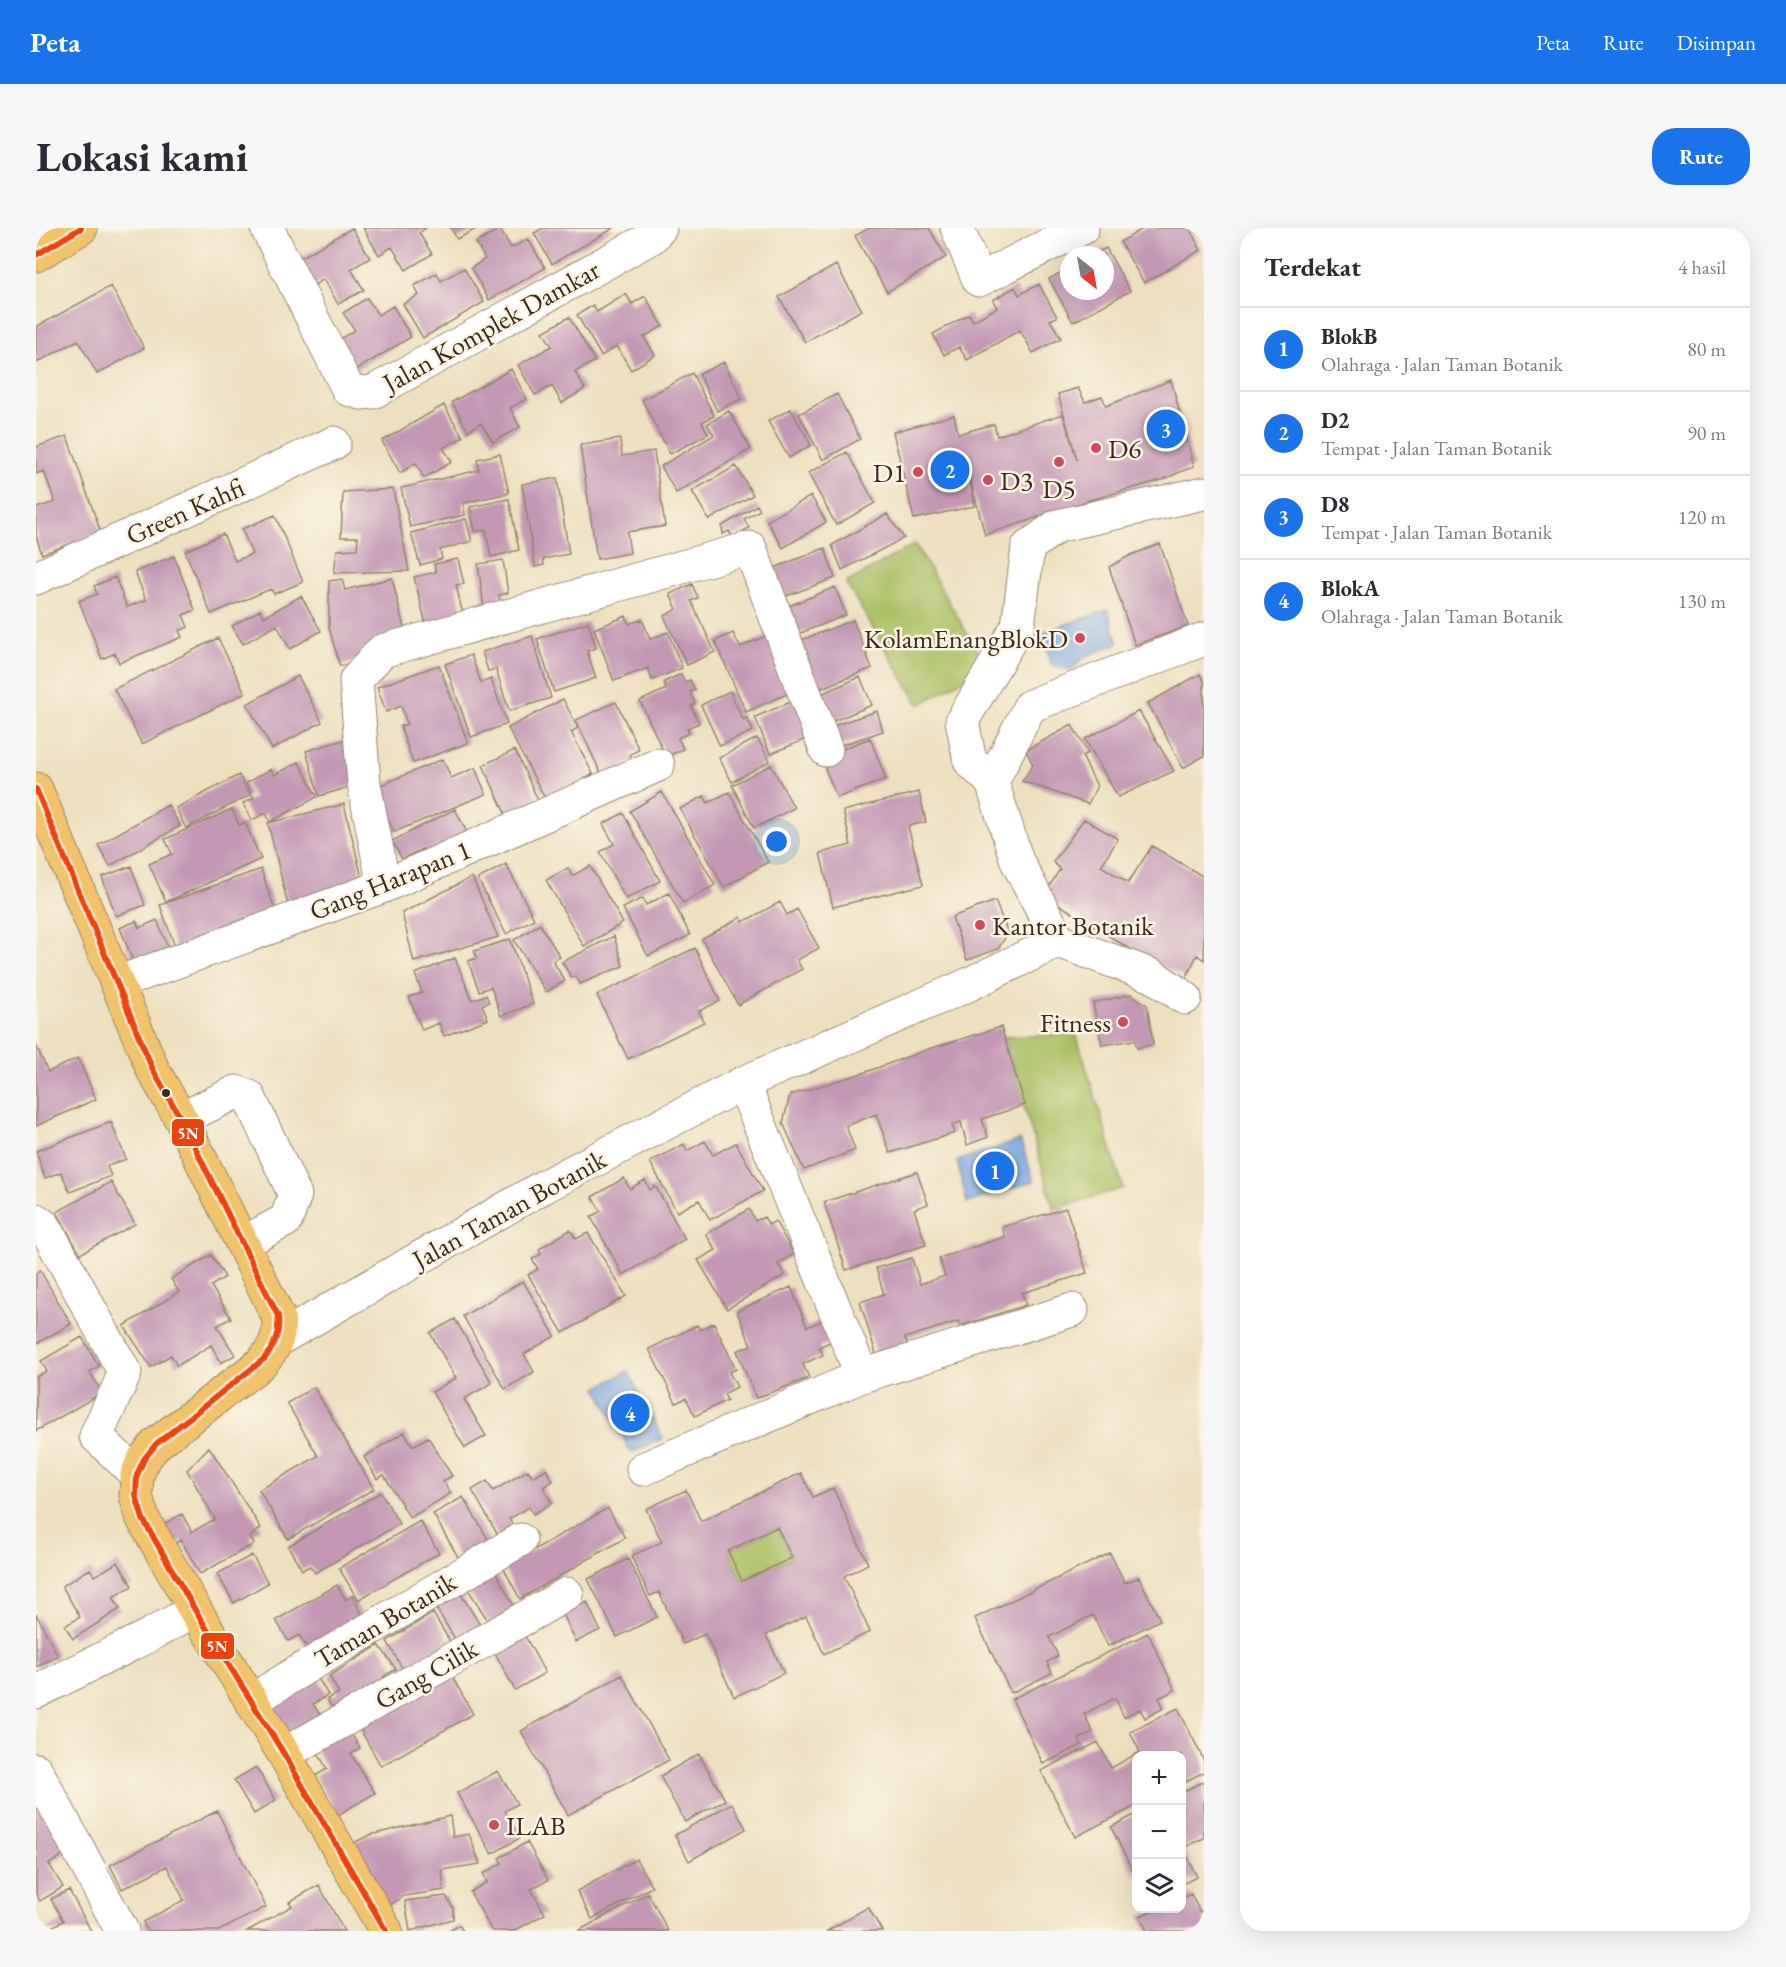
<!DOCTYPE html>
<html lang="id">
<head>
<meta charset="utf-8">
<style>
  body { margin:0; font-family:"EB Garamond",serif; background:#f7f7f7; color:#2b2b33 }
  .controls { position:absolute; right:18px; bottom:18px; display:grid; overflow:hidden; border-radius:12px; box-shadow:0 6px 24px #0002 }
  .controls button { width:54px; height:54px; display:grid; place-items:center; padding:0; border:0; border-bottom:2px solid #e1e1e2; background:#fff; color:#2b2b33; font:30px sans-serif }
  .compass { position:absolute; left:1024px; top:18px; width:54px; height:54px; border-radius:50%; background:#fff; box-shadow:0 6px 24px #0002; rotate:149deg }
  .you { position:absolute; left:741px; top:614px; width:21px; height:21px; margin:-15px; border:4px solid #fff; border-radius:50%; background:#1a73e8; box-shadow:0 0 0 9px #1a73e833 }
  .badge { display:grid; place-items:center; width:39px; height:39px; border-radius:50%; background:#1a73e8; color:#fff; font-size:20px; font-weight:700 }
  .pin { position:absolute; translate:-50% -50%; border:3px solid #fff; box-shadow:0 2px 6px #0006 }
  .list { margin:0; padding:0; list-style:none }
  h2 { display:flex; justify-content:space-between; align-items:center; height:78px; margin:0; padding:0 24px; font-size:26px }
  h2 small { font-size:20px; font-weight:400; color:#7c7c81 }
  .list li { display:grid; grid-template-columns:39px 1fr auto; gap:18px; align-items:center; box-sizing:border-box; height:84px; padding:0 24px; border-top:2px solid #e1e1e2 }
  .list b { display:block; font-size:22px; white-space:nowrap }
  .list p { margin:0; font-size:20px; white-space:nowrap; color:#7c7c81 }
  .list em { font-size:20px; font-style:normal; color:#7c7c81 }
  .icon { flex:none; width:33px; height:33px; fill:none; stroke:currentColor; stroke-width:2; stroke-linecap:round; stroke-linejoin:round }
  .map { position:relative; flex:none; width:1168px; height:1703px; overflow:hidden; border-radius:24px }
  header { display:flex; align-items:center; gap:36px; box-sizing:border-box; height:84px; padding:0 30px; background:#1a73e8; color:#fff }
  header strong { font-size:28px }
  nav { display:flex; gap:33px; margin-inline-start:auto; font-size:21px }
  .intro { display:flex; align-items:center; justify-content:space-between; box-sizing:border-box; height:144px; padding:0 36px }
  h1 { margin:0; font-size:42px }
  .button { padding:15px 27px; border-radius:24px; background:#1a73e8; color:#fff; font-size:21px; font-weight:700 }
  main { display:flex; gap:36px; padding:0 36px }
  aside { flex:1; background:#fff; border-radius:24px; box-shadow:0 6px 24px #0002 }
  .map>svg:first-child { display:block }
</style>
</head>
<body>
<header>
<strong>Peta</strong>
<nav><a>Peta</a><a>Rute</a><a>Disimpan</a></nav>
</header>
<div class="intro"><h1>Lokasi kami</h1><a class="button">Rute</a></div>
<main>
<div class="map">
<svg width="1168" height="1703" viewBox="0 0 1168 1703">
  <rect width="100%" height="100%" fill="#fcf5e5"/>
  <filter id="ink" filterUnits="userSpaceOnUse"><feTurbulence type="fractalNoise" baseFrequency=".0167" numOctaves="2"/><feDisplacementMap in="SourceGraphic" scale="12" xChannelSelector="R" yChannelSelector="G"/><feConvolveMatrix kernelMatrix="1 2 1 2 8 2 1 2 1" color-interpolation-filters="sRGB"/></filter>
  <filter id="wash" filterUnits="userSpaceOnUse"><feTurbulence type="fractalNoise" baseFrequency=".008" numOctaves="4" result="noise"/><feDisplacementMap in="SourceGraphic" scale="24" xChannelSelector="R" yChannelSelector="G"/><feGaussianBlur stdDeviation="1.35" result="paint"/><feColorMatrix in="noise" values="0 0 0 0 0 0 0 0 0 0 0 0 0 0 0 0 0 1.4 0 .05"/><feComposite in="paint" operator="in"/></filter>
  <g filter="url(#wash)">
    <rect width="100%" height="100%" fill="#eee0bf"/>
    <path fill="#a9be62" stroke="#727440" stroke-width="1.5" d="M879 316 950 438 883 477 810 355Z
      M1040 806 1087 960 1018 981 968 809Z
      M741 1299 756 1330 706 1353 692 1323Z"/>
    <path fill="#76a5e0" stroke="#58687f" stroke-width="1.5" d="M1072 382 1082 415 1048 429 1035 442 1016 437 1005 405Z
      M984 912 998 953 931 975 921 933Z
      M592 1143 627 1210 595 1225 561 1160Z"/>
    <g id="blocks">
      <path fill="#c498b5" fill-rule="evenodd" d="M316 0 334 30 315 41 328 62 302 76 288 51 274 60 259 33Z
        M327 0H390L383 5 396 26 370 42 356 19 343 27Z
        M415 0H442L421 11Z
        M507 0H578L516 36 498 5Z
        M833 0H893L910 29 851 64 819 8Z
        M1108 0H1153L1165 22 1108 55 1084 14Z
        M464 1 475 20 492 11 509 40 453 72 435 40 449 31 440 15Z
        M1070 20 1094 63 1037 94 1013 51 1033 40V63H1069V27H1057Z
        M800 37 826 82 769 114 743 69Z
        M428 40 448 74 387 110 367 76 383 67 378 58 401 45 405 53Z
        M1003 56 1021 89 1014 92 1025 110 997 125 984 102 931 132 923 119 908 127 897 106 933 86 937 93 961 80 957 72 979 59 983 67Z
        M75 58 108 120 61 146 42 112 0 135V99Z
        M590 66 596 76 609 68 627 98 608 109 619 127 595 142 581 118 565 128 541 87 557 77 561 84Z
        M331 70 342 87 357 78 375 109 320 142 302 112 319 102 307 85Z
        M533 89 559 133 539 144 549 161 526 175 516 158 499 167 482 137 516 118 507 104Z
        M688 134 706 171 681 183 663 146Z
        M475 141 491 171 474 180 484 199 457 214 445 195 432 203 416 174Z
        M656 145 678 188 666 194 672 206 634 226 606 172Z
        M1135 152 1158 238 1126 252 1054 272 949 307 929 231 939 278 878 291 857 204 918 187 922 206 958 196 961 208 1027 186 1041 232 1022 166 1042 160 1049 174 1066 168 1070 178Z
        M801 166 824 211 787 232 763 186Z
        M408 177 427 209 407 220 416 234 388 250 380 235 364 245 346 213Z
        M755 181 775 217 753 230 732 193Z
        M693 183 715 221 640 265 625 238 678 207 671 196Z
        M31 208 65 305 6 326 0 308V280L19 274 8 243 0 246V219Z
        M584 211 586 228 618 223 629 298 591 304 594 325 561 331 544 217Z
        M811 224 839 275 800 297 772 245Z
        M464 226 473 265 427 275 429 287 374 299 365 260 443 242 441 231Z
        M700 238 717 267 673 292 656 263Z
        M521 250 533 326 507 331 508 337 499 339 486 256Z
        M357 261 373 343 298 345 301 322 321 321 322 309H305L307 264Z
        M775 268 790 294 747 320 731 293Z
        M473 271 483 322 455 329 450 302 439 304 434 279Z
        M721 277 724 282 708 291 713 300 696 309 693 303 687 306 686 298Z
        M851 286 868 310 806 342 796 317Z
        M239 287 267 354 238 366 235 361 175 386 149 323 187 306 199 333 216 326 206 301Z
        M430 291 436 313 404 322 406 331 384 337 375 305Z
        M1124 316 1152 398 1099 417 1073 339 1095 327Z
        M789 320 799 350 745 370 733 342Z
        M138 328 159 382 147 387 152 399 143 403 146 409 83 435 79 425 66 431 43 373 61 366 58 358 79 349 91 379 110 372 99 344Z
        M422 331 428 356 420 357 428 391 391 400 378 349 400 344 398 336Z
        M467 332 472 365 463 367 464 377 448 380 442 336Z
        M356 350 370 409 337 429 304 438 293 400V353L306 351 309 362Z
        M656 356 662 370 655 373 679 424 651 437 628 388 641 381 634 366Z
        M799 359 810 387 757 408 746 381Z
        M265 368 285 403 254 421 241 397 207 416 196 398 224 382 228 389Z
        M590 388 593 396 606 391 614 411 632 404 646 440 616 452 612 440 578 453 558 401Z
        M817 392 836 440 778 463 758 415Z
        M552 394 560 420 551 423 560 450 518 464 501 411Z
        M697 405 704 419 737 405 762 461 710 484 679 413Z
        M496 408 515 470 473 483 460 441 452 443 446 424Z
        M182 410 209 465 106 516 78 461Z
        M435 427 445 455 455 451 471 496 435 509 409 436Z
        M403 437 432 515 377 535 364 498 371 496 365 478 350 484 341 459Z
        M645 446 649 454 654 452 659 462 654 464 659 476 655 478 663 495 651 500 654 505 642 510 647 521 630 529 604 473 630 461 628 454Z
        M1164 446 1168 453V528L1147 540 1112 475Z
        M262 448 286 494 236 521 211 476Z
        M824 449 836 477 788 497 776 470Z
        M694 463 707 492 711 490 717 503 684 518 665 477Z
        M766 469 782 506 734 526 719 489Z
        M527 471 542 500 535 504 557 546 510 572 472 500Z
        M580 474 603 522 594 526 597 532 569 554 540 492Z
        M841 483 847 503 794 521 787 501Z
        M1103 483 1138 543 1082 569 1049 511Z
        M1036 497 1052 525 1046 528 1061 558 1052 576 986 553 997 537 990 522Z
        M721 510 734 533 696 554 683 530Z
        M834 510 850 551 801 570 785 530Z
        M311 511 324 556 283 568 270 523Z
        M479 522 505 579 473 594 447 537Z
        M407 531 415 550 439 540 450 566 358 604 351 588 345 591 333 562Z
        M263 534 281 569 234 594 230 585 216 592 207 575 218 570 210 555 235 541 238 547Z
        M735 537 758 580 718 600 696 557Z
        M203 547 214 567 150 600 140 580Z
        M626 564 679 657 647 675 594 583Z
        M693 564 732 634 688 659 644 581 668 568 672 575Z
        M883 564 890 594 872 598 887 657 797 679 784 625 815 617 807 583Z
        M308 576 328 658 252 677 232 595Z
        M132 577 144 598 74 638 62 617Z
        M196 581 203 597 209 595 225 631 130 674 113 636 136 626 129 611Z
        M419 581 436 614 391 630 386 621 366 631 356 613Z
        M587 585 624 653 590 671 564 624 578 616 567 596Z
        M1048 591 1082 611 1065 638 1092 655 1116 618 1168 649V732L1161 727 1150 750 1097 723 1008 667 1024 641 1017 634Z
        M470 636 498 691 470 706 442 651Z
        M95 638 109 677 80 688 66 649Z
        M554 638 587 695 548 718 510 652 532 640 536 648Z
        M225 641 243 694 143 730 124 677Z
        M436 649 462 709 378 734 366 685Z
        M633 665 654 707 612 728 587 680 607 670 610 677Z
        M959 673 972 705 962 721 931 732 916 689Z
        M744 674 751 687 761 681 783 720 761 732 766 741 702 777 666 711 705 689 707 694Z
        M121 692 134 724 99 738 84 700 100 693 103 700Z
        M504 696 524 729 517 733 529 753 510 764 478 712Z
        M578 708 587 738 544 756 540 748 535 749 526 734Z
        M474 711 497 776 465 788 455 759 443 763 432 733 441 730 438 723Z
        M659 720 684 773 663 783 668 794 592 831 561 767Z
        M419 730 436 772 450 767 453 774 446 777 452 791 408 808 403 795 386 802 373 769 386 765 379 746Z
        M1095 766 1111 777 1117 816 1101 820 1099 812 1066 817 1057 775Z
        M965 799 989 877 946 891 952 909 931 917 925 894 916 897 919 905 854 925 840 886 810 898 819 922 768 942 747 895 754 867 827 845 893 821Z
        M0 817 12 844 42 830 60 871 0 898Z
        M75 894 90 931 71 938 75 948 34 964 25 944 9 950 0 923Z
        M669 913 677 927 700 915 727 963 674 992 663 972 641 984 614 934 648 916 651 923Z
        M881 944 892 976 878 981 890 1017 810 1042 788 974Z
        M588 950 594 961 609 952 614 962 619 958 649 1011 587 1047 555 989 565 983 556 969Z
        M75 954 99 996 44 1026 21 984Z
        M1030 980 1051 1045 986 1065 990 1077 924 1098 923 1093 869 1110 873 1122 842 1132 824 1074 848 1066 840 1040 876 1030 884 1056 909 1048 903 1030 969 1009 966 999Z
        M713 981 719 993 728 989 733 997 739 993 758 1026 742 1036 749 1047 691 1081 662 1032 680 1022 670 1006Z
        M534 1002 540 1011 552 1005 590 1068 527 1105 492 1047 502 1041 496 1031 505 1026 503 1021Z
        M175 1027 189 1049 175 1058 195 1090 181 1098 199 1127 185 1135 175 1117 141 1138 135 1127 115 1139 88 1098 143 1064 135 1051Z
        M4 1042 35 1096 0 1116V1045Z
        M487 1053 519 1108 488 1126 498 1144 469 1161 427 1088Z
        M755 1059 771 1099 792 1090 800 1111 783 1119 787 1127 767 1136 773 1150 720 1170 701 1123 715 1117 701 1083Z
        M419 1091 456 1155 428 1171 450 1208 429 1220 396 1164 420 1150 394 1105Z
        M678 1095 700 1141 693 1144 701 1159 688 1166 691 1172 659 1188 650 1170 640 1175 613 1121 661 1097 664 1102Z
        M46 1109 63 1138 54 1144 66 1165 0 1203V1149L11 1143 5 1133Z
        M278 1159 338 1261 252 1311 223 1262 282 1228 251 1175Z
        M368 1204 377 1218 392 1209 416 1248 407 1253 415 1265 374 1290 348 1247 341 1251 328 1229Z
        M173 1219 225 1300 214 1309 218 1316 164 1346 145 1312 133 1319 122 1299 146 1286 156 1304 179 1291 151 1242Z
        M510 1241 517 1253 507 1259 516 1275 497 1286 493 1279 473 1291 483 1307 467 1316 436 1262 451 1253 457 1263 492 1242 497 1249Z
        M765 1245 777 1269 797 1260 832 1336 808 1348 834 1404 788 1426 770 1388 730 1407 748 1445 698 1469 669 1406 647 1416 623 1364 614 1368 595 1328 626 1314 610 1281 650 1262 665 1293ZM741 1299 756 1330 706 1353 692 1323Z
        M345 1264 363 1296 279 1345 274 1338 266 1342 252 1318Z
        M427 1269 455 1316 425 1334 397 1286Z
        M572 1280 589 1310 484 1371 467 1339Z
        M384 1293 403 1325 322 1372 303 1340Z
        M1074 1325 1089 1355 1103 1349 1124 1392 1072 1418 1057 1387 1013 1409 1022 1428 1011 1434 1016 1445 975 1465 939 1390Z
        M216 1327 232 1355 198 1375 181 1346Z
        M592 1331 621 1389 581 1409 552 1351Z
        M82 1334 96 1358 77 1369 84 1381 37 1411 29 1398 44 1389 26 1358 54 1341 59 1348Z
        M459 1343 480 1382 454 1396 430 1358Z
        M301 1357 310 1372 316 1368 332 1397 277 1429 263 1407 252 1413 240 1392Z
        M423 1363 446 1400 421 1414 398 1377Z
        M551 1374 564 1402 540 1414 527 1386Z
        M397 1385 416 1417 369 1445 351 1413Z
        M0 1386 22 1428 0 1439Z
        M1112 1405 1139 1462 1123 1470 1128 1480 1109 1490 1104 1481 1088 1489 1079 1470 1048 1486 1057 1504 1043 1511 1046 1517 1007 1536 976 1471Z
        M489 1408 509 1445 479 1462 459 1425Z
        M343 1417 360 1441 347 1449 353 1461 302 1490 291 1471 303 1465 293 1448Z
        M412 1441 437 1486 345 1538 320 1494Z
        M586 1447 633 1532 532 1587 485 1503Z
        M282 1450 292 1467 277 1476 288 1493 256 1513 234 1480Z
        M1142 1480 1168 1533V1544L1146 1555V1527H1101L1100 1578 1039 1609 1005 1543 1062 1514 1075 1540 1104 1524 1094 1504Z
        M311 1499 324 1520 315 1526 339 1565 302 1587 279 1548 291 1541 278 1518Z
        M663 1526 689 1572 649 1594 624 1548Z
        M220 1539 240 1572 218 1586 198 1552Z
        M462 1543 481 1576 469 1583 484 1610 456 1626 421 1565Z
        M1168 1553V1610L1147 1620 1161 1649 1146 1656V1564Z
        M0 1563 36 1622 13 1636 27 1659 4 1673 0 1666Z
        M696 1575 710 1601 653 1633 639 1607Z
        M181 1583 230 1679 183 1703H111L107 1694 148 1672 131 1638 86 1661 74 1637Z
        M1100 1586V1650L1075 1599Z
        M414 1588 417 1609 433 1606 444 1636 406 1642 408 1662 368 1668 350 1680 317 1615 334 1607Z
        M491 1614 512 1652 495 1661 509 1686 478 1703H456L434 1664 451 1654 447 1646 466 1635 463 1630Z
        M600 1631 616 1659 556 1691 541 1663Z
        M283 1657 308 1703H211L256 1678 253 1674Z
        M33 1662 55 1703H8L27 1693 15 1671Z
        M612 1665 632 1703H542Z
        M1155 1666 1164 1684 1168 1682V1703H1111L1104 1688 1122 1680H1146V1670Z
        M410 1668 417 1680V1691L374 1703 369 1673Z
        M832 1679 846 1703H791Z
        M423 1697 427 1703H413Z"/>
    </g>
  </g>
  <g filter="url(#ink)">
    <use href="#blocks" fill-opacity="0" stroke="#94856e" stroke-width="1.5"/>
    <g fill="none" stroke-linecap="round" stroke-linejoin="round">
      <defs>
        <path id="minor" d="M231 0 312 161 325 165 337 164 616 9 624 0
          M921 0 943 52 1046 0
          M0 350 298 215
          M956 554 994 478 1168 411
          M348 658 328 556 320 452 346 423 714 320 790 522
          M1023 713 981 633 956 554 934 533 926 493 982 398 992 319 1021 298 1168 265
          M81 755 348 658 622 537
          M707 855 826 1148
          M145 891 200 864 213 869 259 967 250 992 207 1015
          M0 992 9 999 89 1145 60 1208 101 1247
          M241 1112 507 959 707 855 925 760 1023 713 1117 748 1149 770
          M607 1241 826 1148 1036 1082
          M0 1464 110 1409 159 1382
          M216 1473 255 1448 484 1312
          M248 1526 531 1366
          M0 1542 86 1703"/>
        <path id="major" d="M0 27 45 0
          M0 561 117 842 145 891 242 1088C245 1109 238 1122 223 1137L120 1216 108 1231 101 1247 100 1268 107 1291 159 1382 248 1526 350 1703"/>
      </defs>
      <use href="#minor" stroke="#94856e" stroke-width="35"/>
      <use href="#major" stroke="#94856e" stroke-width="35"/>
      <use href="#minor" stroke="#fff" stroke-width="33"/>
      <use href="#major" stroke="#f1c36a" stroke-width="33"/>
      <defs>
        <path id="bus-1" d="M0 27 45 0
          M0 561 117 842 145 891 242 1088C244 1105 239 1118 228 1131L120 1216 108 1231 101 1247 100 1268 107 1291 159 1382 248 1526 350 1703"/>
      </defs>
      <use href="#bus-1" stroke="#fcf5e5" stroke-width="10"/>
      <use href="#bus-1" stroke="#ee420d" stroke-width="6"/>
    </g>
  </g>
  <g fill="#d1495b" stroke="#fcf5e5" stroke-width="2">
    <circle cx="1060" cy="220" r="6"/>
    <circle cx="1023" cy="234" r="6"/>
    <circle cx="882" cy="244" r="6"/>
    <circle cx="952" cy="252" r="6"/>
    <circle cx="1044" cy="410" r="6"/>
    <circle cx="944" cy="697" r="6"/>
    <circle cx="1087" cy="794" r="6"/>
    <circle cx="458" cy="1597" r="6"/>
  </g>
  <circle fill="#3b2a1e" stroke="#fcf5e5" stroke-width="2" cx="130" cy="865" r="5"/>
  <g text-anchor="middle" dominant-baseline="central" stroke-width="5" stroke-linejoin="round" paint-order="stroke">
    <g font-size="27" fill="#3b2a1e" stroke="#fcf5e5">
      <text transform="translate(455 98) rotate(-29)">Jalan Komplek Damkar</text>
      <text transform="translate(149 283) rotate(-24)">Green Kahfi</text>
      <text transform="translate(354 652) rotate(-22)">Gang Harapan 1</text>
      <text transform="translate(473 981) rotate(-29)">Jalan Taman Botanik</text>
      <text transform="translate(349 1392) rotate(-31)">Taman Botanik</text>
      <text transform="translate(390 1446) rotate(-30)">Gang Cilik</text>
    </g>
    <g font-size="27" fill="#3b2a1e" stroke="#fcf5e5" text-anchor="start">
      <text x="1072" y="220">D6</text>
      <text x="870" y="244" text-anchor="end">D1</text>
      <text x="964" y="252">D3</text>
      <text x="1023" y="260" text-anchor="middle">D5</text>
      <text x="1032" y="410" text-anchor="end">KolamEnangBlokD</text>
      <text x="956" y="697">Kantor Botanik</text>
      <text x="1075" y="794" text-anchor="end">Fitness</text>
      <text x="470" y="1597">ILAB</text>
    </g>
  </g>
  <g stroke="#fcf5e5" stroke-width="2">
    <rect x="135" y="890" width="34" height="29" rx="6" fill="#ee420d"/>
    <rect x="164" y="1404" width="35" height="28" rx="6" fill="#ee420d"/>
  </g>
  <g font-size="16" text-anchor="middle" font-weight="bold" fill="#fff">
    <text x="152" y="911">5N</text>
    <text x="181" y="1424">5N</text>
  </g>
</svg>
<div class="controls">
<button>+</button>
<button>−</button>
<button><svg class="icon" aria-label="layers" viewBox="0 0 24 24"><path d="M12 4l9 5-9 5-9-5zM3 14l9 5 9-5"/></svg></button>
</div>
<svg class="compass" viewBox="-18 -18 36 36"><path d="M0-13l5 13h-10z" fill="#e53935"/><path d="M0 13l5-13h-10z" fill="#7c7c81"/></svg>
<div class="you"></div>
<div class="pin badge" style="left:959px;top:943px">1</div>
<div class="pin badge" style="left:914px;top:242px">2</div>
<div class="pin badge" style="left:1130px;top:201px">3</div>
<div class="pin badge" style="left:594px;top:1185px">4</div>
</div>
<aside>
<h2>Terdekat<small>4 hasil</small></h2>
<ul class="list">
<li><span class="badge">1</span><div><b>BlokB</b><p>Olahraga · Jalan Taman Botanik</p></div><em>80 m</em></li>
<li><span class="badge">2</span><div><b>D2</b><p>Tempat · Jalan Taman Botanik</p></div><em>90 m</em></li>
<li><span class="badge">3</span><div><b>D8</b><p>Tempat · Jalan Taman Botanik</p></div><em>120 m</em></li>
<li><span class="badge">4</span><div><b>BlokA</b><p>Olahraga · Jalan Taman Botanik</p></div><em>130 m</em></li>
</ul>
</aside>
</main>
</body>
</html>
